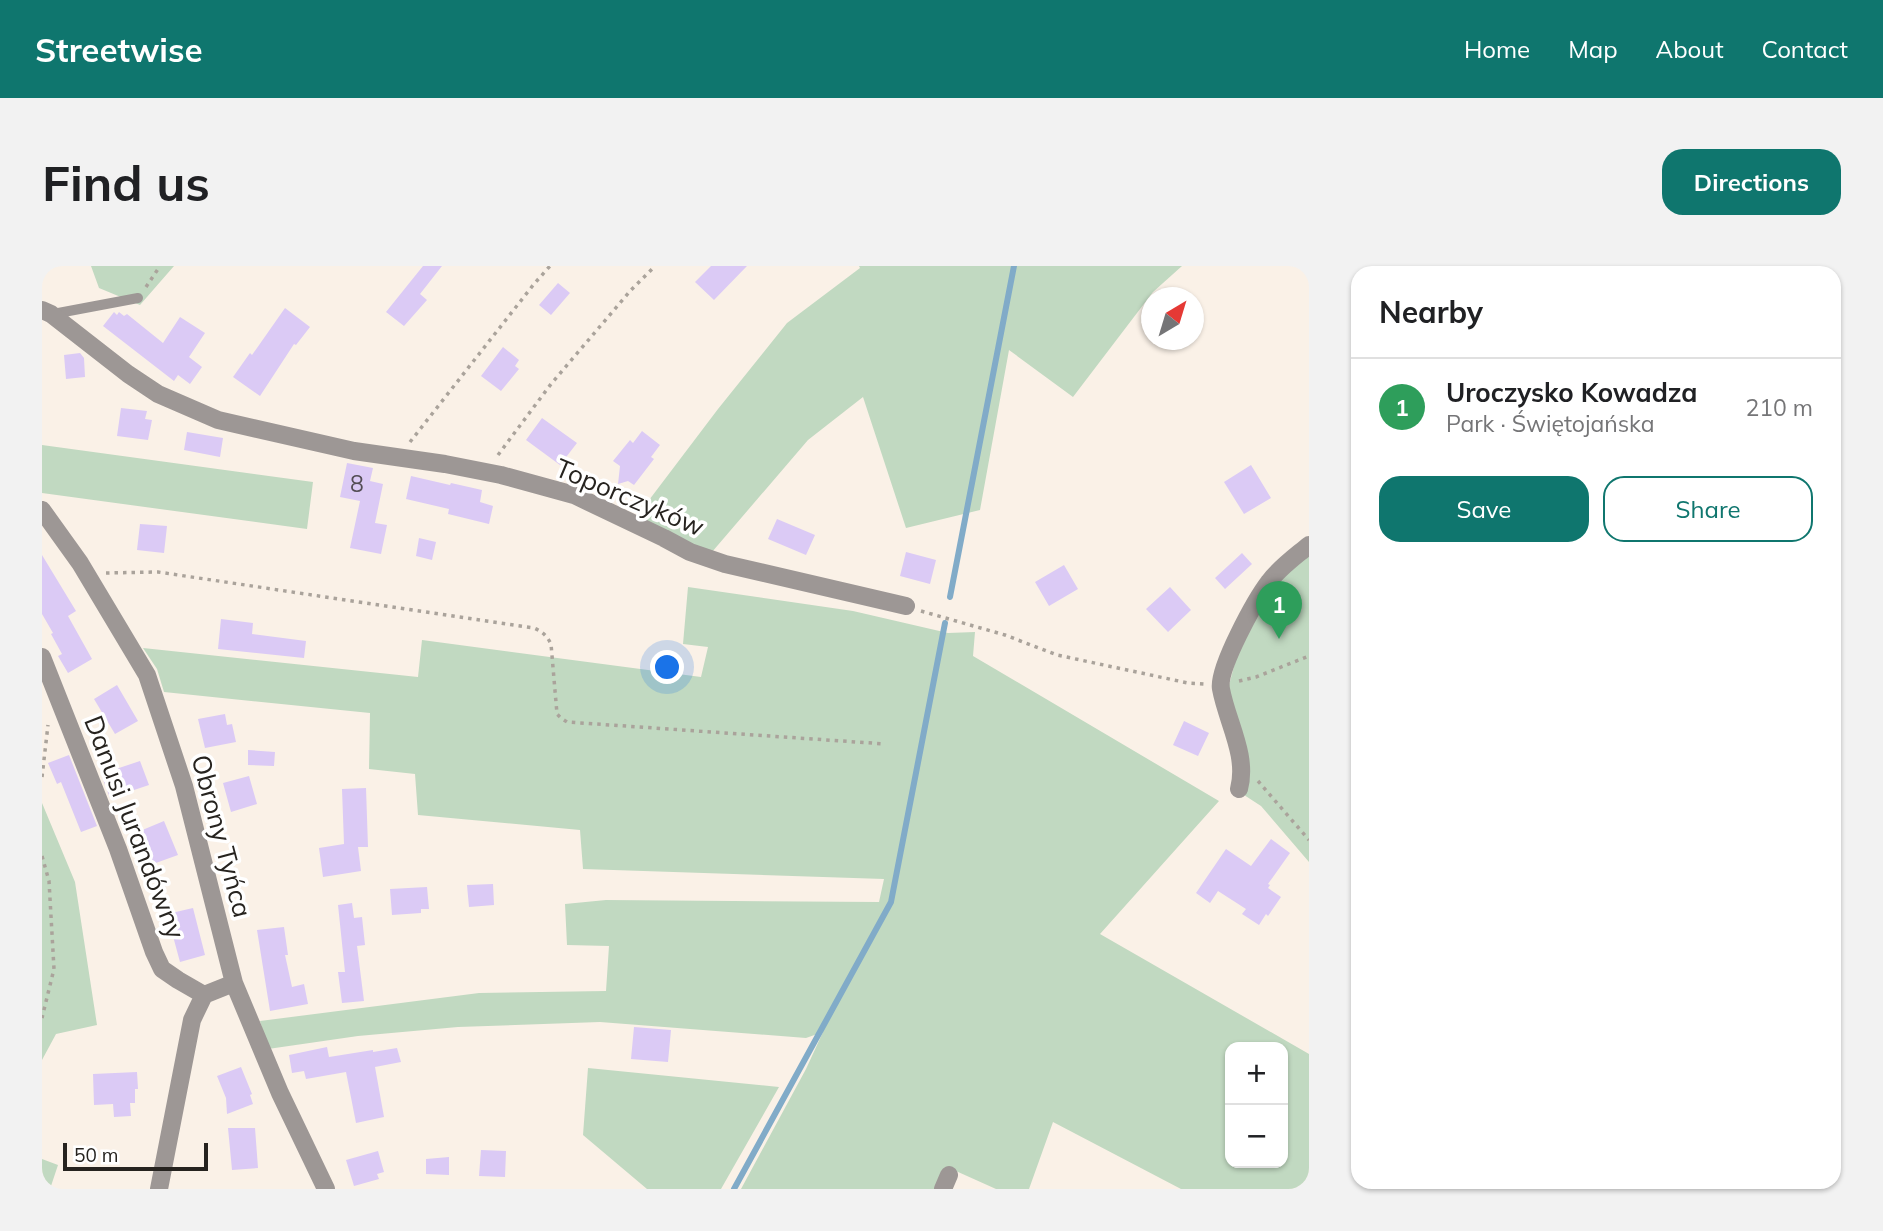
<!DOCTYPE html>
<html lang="en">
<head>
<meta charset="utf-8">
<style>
  body { margin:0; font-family:Mulish,sans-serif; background:#f2f2f2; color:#202124 }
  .controls { position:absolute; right:21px; bottom:21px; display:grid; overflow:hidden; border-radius:14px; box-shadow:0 2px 5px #0004 }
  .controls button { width:63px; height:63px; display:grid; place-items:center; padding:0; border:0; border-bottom:2px solid #e0e0e0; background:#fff; color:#202124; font:35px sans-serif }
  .compass { position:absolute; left:1099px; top:21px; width:63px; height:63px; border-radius:50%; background:#fff; box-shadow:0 2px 5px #0004; rotate:38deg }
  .scale { position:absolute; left:21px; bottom:18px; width:145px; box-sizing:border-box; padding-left:7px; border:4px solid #26231f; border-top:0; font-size:19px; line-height:24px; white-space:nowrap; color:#26231f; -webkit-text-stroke:5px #fff; paint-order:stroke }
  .you { position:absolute; left:626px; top:402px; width:24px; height:24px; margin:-18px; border:5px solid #fff; border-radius:50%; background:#1a73e8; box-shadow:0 0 0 10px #1a73e833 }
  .badge { display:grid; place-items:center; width:46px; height:46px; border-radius:50%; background:#0f766e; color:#fff; font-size:23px; font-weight:700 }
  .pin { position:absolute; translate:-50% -58px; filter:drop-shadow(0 2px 4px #0008) }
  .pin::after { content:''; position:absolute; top:37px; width:24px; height:21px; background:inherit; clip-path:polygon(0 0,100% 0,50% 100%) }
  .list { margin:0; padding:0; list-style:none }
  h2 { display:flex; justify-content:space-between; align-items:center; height:91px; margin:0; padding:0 28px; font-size:30px }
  h2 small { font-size:23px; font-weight:400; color:#757577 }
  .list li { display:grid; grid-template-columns:46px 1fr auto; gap:21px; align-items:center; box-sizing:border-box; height:98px; padding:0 28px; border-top:2px solid #e0e0e0 }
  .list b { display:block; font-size:26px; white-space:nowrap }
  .list p { margin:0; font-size:23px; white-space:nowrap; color:#757577 }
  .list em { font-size:23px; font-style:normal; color:#757577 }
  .actions { display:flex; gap:14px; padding:21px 28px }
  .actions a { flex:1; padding:16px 0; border:2px solid #0f766e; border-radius:21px; text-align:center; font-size:24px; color:#0f766e }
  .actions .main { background:#0f766e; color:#fff }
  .map { position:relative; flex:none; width:1267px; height:923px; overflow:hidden; border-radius:21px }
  header { display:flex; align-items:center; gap:42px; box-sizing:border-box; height:98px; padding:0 35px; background:#0f766e; color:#fff }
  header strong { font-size:33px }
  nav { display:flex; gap:38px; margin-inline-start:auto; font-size:24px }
  .intro { display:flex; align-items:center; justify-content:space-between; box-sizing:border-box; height:168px; padding:0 42px }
  h1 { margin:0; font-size:49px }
  .button { padding:18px 32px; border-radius:21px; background:#0f766e; color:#fff; font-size:24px; font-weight:700 }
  main { display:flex; gap:42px; padding:0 42px }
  aside { flex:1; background:#fff; border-radius:21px; box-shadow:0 2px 5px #0004 }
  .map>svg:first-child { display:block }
</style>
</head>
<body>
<header>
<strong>Streetwise</strong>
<nav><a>Home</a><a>Map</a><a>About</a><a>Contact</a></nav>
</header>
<div class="intro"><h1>Find us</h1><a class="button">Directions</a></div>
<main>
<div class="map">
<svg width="1267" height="923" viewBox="0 0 1267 923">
  <rect width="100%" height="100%" fill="#faf1e7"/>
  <path fill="#c1d9c1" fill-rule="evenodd" d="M49 0H132L98 39 57 22Z
    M817 0H1140L1111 26 1031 131 967 84 938 244 864 262 821 131 766 174 670 286 642 278 595 250 676 143 745 57 818 2Z
    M0 179 271 216 265 263 0 227Z
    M1267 287V596L1219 540 1199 527 1186 423 1199 374 1231 317Z
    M646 321 811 345 906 367 933 366 931 390 1177 535 1058 668 1267 788V923H1139L1011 856 987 923H954L905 901 894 923H699L764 803 781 766 764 772 558 756 416 761 316 770 226 783 218 755 437 727 564 725 567 680 525 679 523 638 564 634 837 636 842 613 541 603 538 564 376 549 373 508 327 503 328 447 122 426 115 403 101 382 376 411 380 374 659 411 666 381 641 378ZM1188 781H1241V897H1188Z
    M0 537 33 616 55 759 14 768 0 794Z
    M546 802 737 821 679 923H605L541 869Z
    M0 893 16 899 8 923H0Z"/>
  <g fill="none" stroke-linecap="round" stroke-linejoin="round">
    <path stroke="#81abc8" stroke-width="6" d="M908 331 972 0
      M692 923 849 636 903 357"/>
  </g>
  <path fill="#dbcaf5" d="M381 0H400L378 28 385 34 362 60 344 46Z
    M669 0H705L672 34 653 16Z
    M516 17 528 27 509 49 497 39Z
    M243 42 268 61 254 79 252 78 218 130 191 111 208 87 210 89Z
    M72 46 75 49 77 46 82 50 85 48 121 77 138 51 163 67 147 91 160 101 148 118 136 109 132 115 61 60Z
    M461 81 477 94 473 100 477 103 459 125 439 110Z
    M38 87 42 92 43 111 24 113 22 89Z
    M79 142 105 145 103 153 110 154 106 174 75 170Z
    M500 152 535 177 518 199 484 174Z
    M600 165 618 179 609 191 612 193 592 219 586 215 576 218 578 200 571 195 588 174 591 177Z
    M145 166 181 172 178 191 142 184Z
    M305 197 331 202 328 215 341 218 333 257 345 259 339 288 308 282 318 235 298 231Z
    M1209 199 1229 232 1202 248 1182 216Z
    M369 210 408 219 409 217 440 224 438 236 451 240 447 258 406 248 407 243 364 233Z
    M735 253 773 269 764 289 726 273Z
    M98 258 125 260 122 287 95 284Z
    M377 272 394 276 390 294 374 290Z
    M864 286 894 294 888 318 858 310Z
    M1200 287 1210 298 1183 323 1173 312Z
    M0 289 34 345 26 350 50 393 26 407 16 390 20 388 9 368 11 367 0 348Z
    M1022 299 1036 323 1007 340 993 316Z
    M1128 321 1149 344 1126 366 1104 343Z
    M179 353 211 357 210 368 264 375 262 392 176 383Z
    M75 419 96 455 73 468 52 433Z
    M183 448 185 459 190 458 194 476 163 482 156 453Z
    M1142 455 1167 467 1156 490 1131 479Z
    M206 484 233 486 232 500 206 499Z
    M27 489 55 560 39 566 19 516 15 518 6 497Z
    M98 495 107 519 68 532 59 508Z
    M207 510 215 538 189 546 181 517Z
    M324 522 326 581H316L319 605 281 611 277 582 302 578 300 523Z
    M122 555 136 589 111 598 98 565Z
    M1229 573 1248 587 1226 618 1228 619 1226 622 1239 631 1226 650 1224 648 1217 659 1200 648 1204 643 1176 625 1168 637 1154 627 1184 583 1209 600Z
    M451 618 452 639 427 641 425 619Z
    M385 621 387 643H379V647L350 649 348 623Z
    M310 637 312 652 320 651 323 679 315 680 322 735 300 737 296 706H303L296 639Z
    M151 642 163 689 138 696 125 648Z
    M242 661 246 689H243L250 721 262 718 266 738 228 745 215 664Z
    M592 761 629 764 626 796 589 793Z
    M285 781 287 791 331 784V786L355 782 359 796 333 801 342 851 314 857 304 806 264 813 262 805 250 807 247 789Z
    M199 801 210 828 208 829 211 838 185 848 184 832 175 810Z
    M95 806 96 823H93V837H88L89 850 72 851 71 838 52 839 51 808Z
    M186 862H213L216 902 190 904Z
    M439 884 464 885 463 911 437 910Z
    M336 885 342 906 335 908 337 913 312 920 304 894Z
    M407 891V909L384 908V893Z"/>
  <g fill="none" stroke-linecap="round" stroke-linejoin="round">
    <path stroke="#aaa39b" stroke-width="3.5" stroke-dasharray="3.5 5" stroke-linecap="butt" d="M104 21 118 0
      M368 176 492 18 508 0
      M456 189 509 118 589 24 613 0
      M64 307 116 306 492 362C501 366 505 370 509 378L515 448 519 452 525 456 843 478
      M879 345 963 369 1015 389 1146 417 1162 418
      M1197 415 1214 411 1267 390
      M0 511 6 459
      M1216 515 1267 574
      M0 590 7 615 12 703 0 752"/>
    <path stroke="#9d9795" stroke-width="10" d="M11 48 96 32"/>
    <path stroke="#9d9795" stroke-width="18" d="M0 44 9 48 86 108 116 128 176 154 312 185 403 198 459 209 532 229 622 272 648 286 683 298 864 340
      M0 244 38 297 105 409 142 520 192 717 238 827 284 923
      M0 391 76 583 112 686 120 703 136 714 162 729
      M1197 523C1206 489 1185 456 1179 423 1175 403 1214 333 1227 316 1237 302 1254 290 1267 279
      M117 923 150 754 162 729 192 717
      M901 923 907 909"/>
  </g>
  <g text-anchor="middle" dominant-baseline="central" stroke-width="7" stroke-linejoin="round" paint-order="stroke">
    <g font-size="23" fill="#534d54">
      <text x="315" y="217">8</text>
    </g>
    <g font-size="26" fill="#26231f" stroke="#fff">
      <text transform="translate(588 231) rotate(23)">Toporczyków</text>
      <text transform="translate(93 561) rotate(69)">Danusi Jurandówny</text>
      <text transform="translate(180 570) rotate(75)">Obrony Tyńca</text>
    </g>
  </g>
</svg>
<div class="controls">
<button>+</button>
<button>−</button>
</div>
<svg class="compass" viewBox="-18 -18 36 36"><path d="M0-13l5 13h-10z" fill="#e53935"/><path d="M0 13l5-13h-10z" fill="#757577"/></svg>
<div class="scale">50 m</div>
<div class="you"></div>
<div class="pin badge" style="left:1237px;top:373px;background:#2e9e5b">1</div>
</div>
<aside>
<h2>Nearby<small></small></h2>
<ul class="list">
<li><span class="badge" style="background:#2e9e5b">1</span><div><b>Uroczysko Kowadza</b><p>Park · Świętojańska</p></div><em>210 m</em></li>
</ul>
<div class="actions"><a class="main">Save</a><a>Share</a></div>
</aside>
</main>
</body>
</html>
